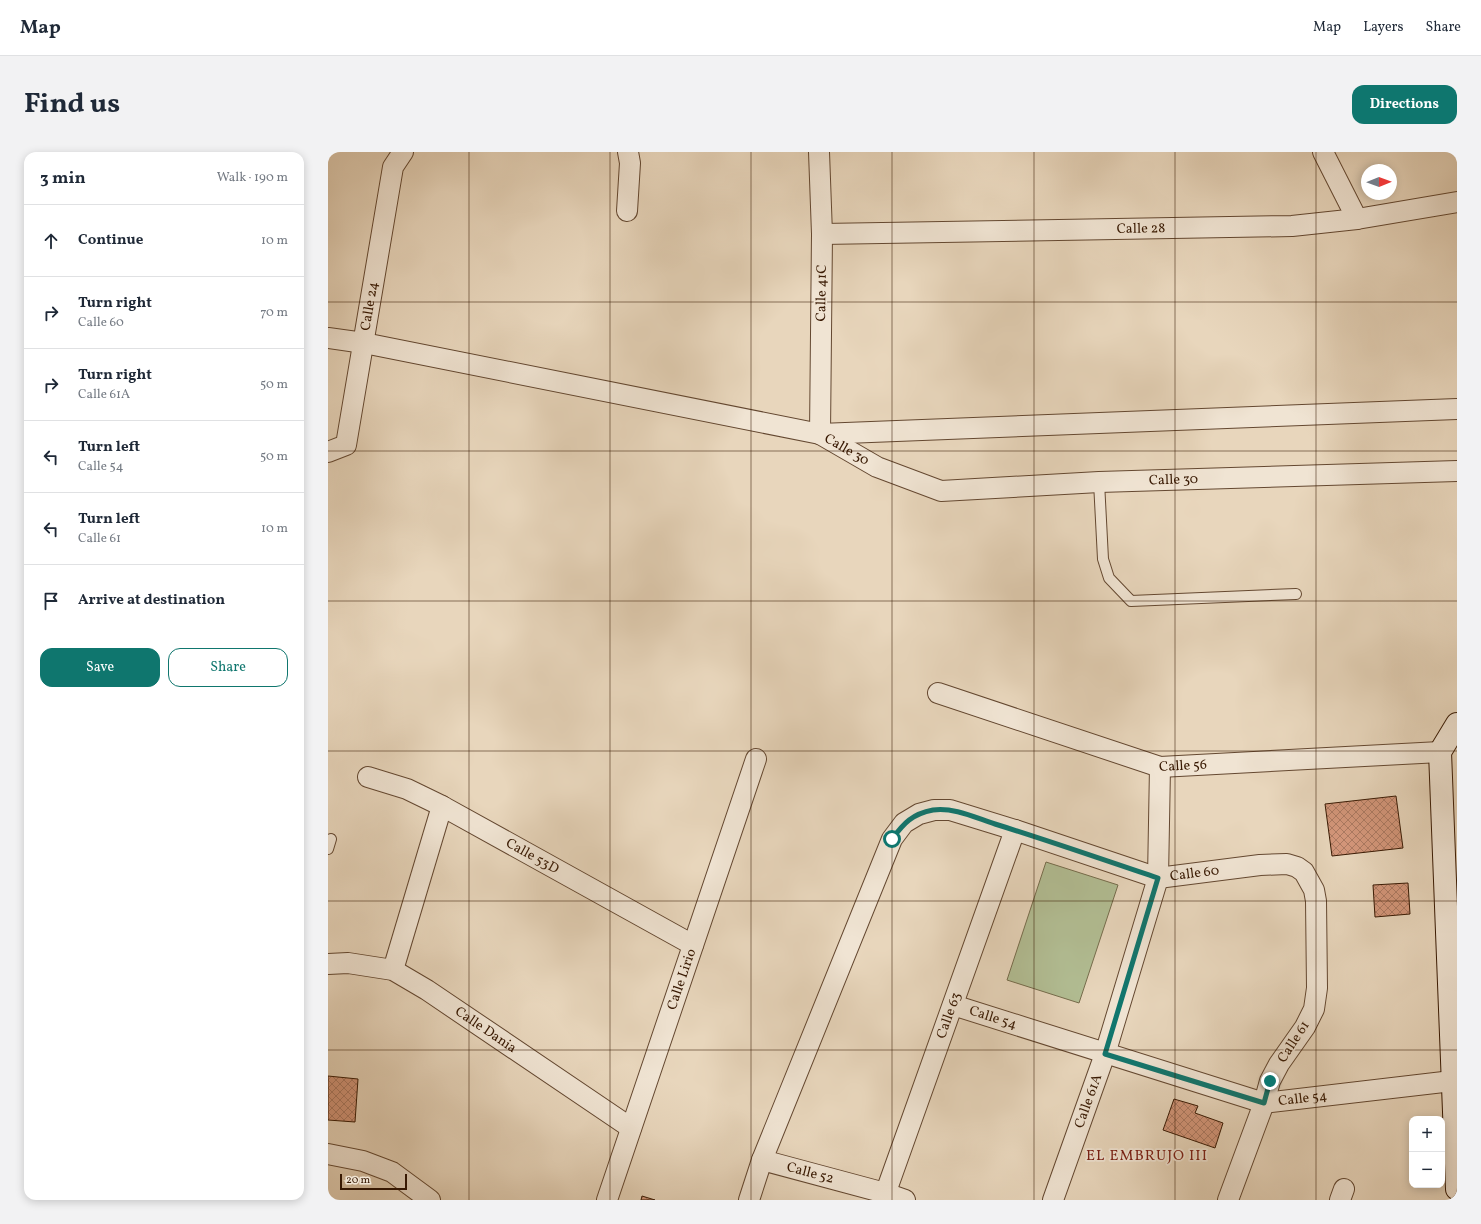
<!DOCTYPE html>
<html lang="en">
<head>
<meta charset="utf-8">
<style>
  body { margin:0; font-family:Vollkorn,serif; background:#f2f2f3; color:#1f2937 }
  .controls { position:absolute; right:12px; bottom:12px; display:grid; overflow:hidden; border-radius:8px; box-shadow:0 2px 10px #0003 }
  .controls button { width:36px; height:36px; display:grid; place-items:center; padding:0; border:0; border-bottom:1px solid #e0e1e3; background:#fff; color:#1f2937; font:20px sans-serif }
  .compass { position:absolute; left:1033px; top:12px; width:36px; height:36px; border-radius:50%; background:#fff; box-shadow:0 2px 10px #0003; rotate:89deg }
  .scale { position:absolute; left:12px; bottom:10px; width:67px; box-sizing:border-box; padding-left:4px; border:2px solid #381903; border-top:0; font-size:11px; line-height:14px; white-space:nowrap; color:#381903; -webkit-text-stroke:3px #f0e4d3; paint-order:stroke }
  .stop { position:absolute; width:12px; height:12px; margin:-9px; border:3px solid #0f766e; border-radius:50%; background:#fff }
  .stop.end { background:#0f766e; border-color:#fff; box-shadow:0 1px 4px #0008 }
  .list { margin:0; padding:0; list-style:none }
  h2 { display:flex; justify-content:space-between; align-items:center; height:52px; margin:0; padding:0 16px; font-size:17px }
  h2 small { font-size:13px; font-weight:400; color:#747a83 }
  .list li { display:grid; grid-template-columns:26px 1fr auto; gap:12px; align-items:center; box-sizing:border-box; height:72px; padding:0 16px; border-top:1px solid #e0e1e3 }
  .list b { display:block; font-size:15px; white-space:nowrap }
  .list p { margin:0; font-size:13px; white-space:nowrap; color:#747a83 }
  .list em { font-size:13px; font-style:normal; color:#747a83 }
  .actions { display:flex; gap:8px; padding:12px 16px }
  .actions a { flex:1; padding:9px 0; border:1px solid #0f766e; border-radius:12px; text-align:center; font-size:14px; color:#0f766e }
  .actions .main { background:#0f766e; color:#fff }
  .icon { flex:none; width:22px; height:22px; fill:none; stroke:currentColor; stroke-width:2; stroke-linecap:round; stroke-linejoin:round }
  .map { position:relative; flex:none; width:1129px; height:1048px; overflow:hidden; border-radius:12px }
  header { display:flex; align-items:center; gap:24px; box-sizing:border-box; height:56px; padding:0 20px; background:#fff; border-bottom:1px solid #e0e1e3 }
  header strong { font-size:19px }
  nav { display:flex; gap:22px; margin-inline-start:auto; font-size:14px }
  .intro { display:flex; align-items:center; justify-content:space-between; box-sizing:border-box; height:96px; padding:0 24px }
  h1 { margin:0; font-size:28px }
  .button { padding:10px 18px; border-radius:12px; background:#0f766e; color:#fff; font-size:14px; font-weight:700 }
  main { display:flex; gap:24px; padding:0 24px }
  aside { flex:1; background:#fff; border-radius:12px; box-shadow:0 2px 10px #0003 }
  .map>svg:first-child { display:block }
</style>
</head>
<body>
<header>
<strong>Map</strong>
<nav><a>Map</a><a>Layers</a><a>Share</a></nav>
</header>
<div class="intro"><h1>Find us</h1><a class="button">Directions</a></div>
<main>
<aside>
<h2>3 min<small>Walk · 190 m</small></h2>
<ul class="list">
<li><svg class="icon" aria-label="ahead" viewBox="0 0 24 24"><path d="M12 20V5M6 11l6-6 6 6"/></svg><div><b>Continue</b></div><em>10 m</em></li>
<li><svg class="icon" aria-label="right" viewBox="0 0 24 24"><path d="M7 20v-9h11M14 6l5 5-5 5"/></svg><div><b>Turn right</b><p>Calle 60</p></div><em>70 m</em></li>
<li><svg class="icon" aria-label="right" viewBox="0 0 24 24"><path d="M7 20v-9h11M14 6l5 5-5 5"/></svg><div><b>Turn right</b><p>Calle 61A</p></div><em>50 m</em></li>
<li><svg class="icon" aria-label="left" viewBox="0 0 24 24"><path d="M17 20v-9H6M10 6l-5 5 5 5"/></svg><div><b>Turn left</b><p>Calle 54</p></div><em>50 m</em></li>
<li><svg class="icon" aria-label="left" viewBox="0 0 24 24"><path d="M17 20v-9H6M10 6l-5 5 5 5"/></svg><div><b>Turn left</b><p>Calle 61</p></div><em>10 m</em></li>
<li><svg class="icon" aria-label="arrive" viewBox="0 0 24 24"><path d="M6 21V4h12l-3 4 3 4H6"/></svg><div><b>Arrive at destination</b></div></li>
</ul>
<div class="actions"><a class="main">Save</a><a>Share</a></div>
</aside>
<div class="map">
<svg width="1129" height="1048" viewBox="0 0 1129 1048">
  <defs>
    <pattern id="building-cross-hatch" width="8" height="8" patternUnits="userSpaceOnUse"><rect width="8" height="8" fill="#d3967a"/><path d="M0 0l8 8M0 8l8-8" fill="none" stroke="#ac7a62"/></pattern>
  </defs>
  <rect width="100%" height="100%" fill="#e8d6bc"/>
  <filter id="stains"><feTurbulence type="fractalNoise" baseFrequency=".005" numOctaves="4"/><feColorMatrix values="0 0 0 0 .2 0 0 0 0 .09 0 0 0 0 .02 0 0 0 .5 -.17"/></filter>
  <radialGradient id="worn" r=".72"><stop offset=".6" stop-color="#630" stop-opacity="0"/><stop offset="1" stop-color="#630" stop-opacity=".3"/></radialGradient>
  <path fill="#b2be94" stroke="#756c4c" d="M718 710 790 733 751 851 679 828Z"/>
  <path fill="url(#building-cross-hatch)" stroke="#381903" d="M1068 644 1075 696 1004 704 997 652Z
    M1080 731 1082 762 1047 765 1045 733Z
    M0 924 30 927 27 970 0 968Z
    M846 947 870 954 867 961 895 971 887 996 835 978Z
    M314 1044 327 1048H313Z"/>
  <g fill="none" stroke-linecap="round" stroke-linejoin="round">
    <defs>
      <path id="lane" d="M771 330 775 407 781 426 803 449 968 442
        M0 697 3 687"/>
      <g id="street">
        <path d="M491 0 494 82 492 282"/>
        <path d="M995 0 1029 67"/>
        <path d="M299 59 302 11 300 0"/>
        <path id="s1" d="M494 82 964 74 1029 67 1129 50"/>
        <path d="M0 186 36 191 492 282 1129 257"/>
        <path id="s2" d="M492 282 549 315 613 339 771 330 1129 319"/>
        <path id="s3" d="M0 300 18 293 65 15 75 0"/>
        <path id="s4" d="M610 541 832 615 1112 600"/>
        <path id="s5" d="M40 625 79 637 114 654 365 793"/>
        <path id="s6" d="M0 812 20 811 65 818 99 838 303 976"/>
        <path d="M65 818 114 654"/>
        <path id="s7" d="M625 853 936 951 1124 929"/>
        <path d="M0 1002 35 1009 64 1020 102 1048"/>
        <path id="s8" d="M434 1008 557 1041 577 1048"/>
        <path id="s9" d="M279 1048 428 607"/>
        <path id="s10" d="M421 1048 434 1008 564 687 576 671 591 662 606 658H622L687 678 830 726 932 713 959 712 969 715 976 720 986 738 988 749 989 836 986 857 977 875 951 912 942 929 936 951 900 1048"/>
        <path id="s11" d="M555 1048 687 678"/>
        <path id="s12" d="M725 1048 777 902 830 726 832 615"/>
        <path d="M1012 1048 1016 1037"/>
      </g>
      <path id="secondary" d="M1129 572 1112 600 1129 1037"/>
    </defs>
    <use href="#lane" stroke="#644831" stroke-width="12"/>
    <use href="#street" stroke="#644831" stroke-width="22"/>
    <use href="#secondary" stroke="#381903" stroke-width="24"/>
    <use href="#lane" stroke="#f0e4d3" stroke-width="10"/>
    <use href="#street" stroke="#f0e4d3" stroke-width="20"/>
    <use href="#secondary" stroke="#f0e4d3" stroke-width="22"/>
  </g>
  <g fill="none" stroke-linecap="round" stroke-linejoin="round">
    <path stroke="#0f766e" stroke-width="5" d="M564 687C576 671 584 662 605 658 626 655 648 666 667 672 722 689 776 708 830 726L777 902 936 951 942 929"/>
  </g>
  <path fill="none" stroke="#381903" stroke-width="1" stroke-opacity="0.55" d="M141 0V1048M282 0V1048M423 0V1048M564 0V1048M706 0V1048M847 0V1048M988 0V1048M0 150H1129M0 299H1129M0 449H1129M0 599H1129M0 749H1129M0 898H1129"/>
  <g text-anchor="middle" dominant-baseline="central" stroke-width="3.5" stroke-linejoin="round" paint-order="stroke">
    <g font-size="14" fill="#381903" stroke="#f0e4d3">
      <text stroke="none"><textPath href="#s1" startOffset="319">Calle 28</textPath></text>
      <text transform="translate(494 141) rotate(-89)">Calle 41C</text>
      <text stroke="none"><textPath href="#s3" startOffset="160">Calle 24</textPath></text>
      <text stroke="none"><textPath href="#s2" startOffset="31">Calle 30</textPath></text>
      <text stroke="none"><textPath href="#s2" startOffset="367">Calle 30</textPath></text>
      <text stroke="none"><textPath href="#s4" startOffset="257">Calle 56</textPath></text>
      <text stroke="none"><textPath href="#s5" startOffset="183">Calle 53D</textPath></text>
      <text stroke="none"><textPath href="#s10" startOffset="713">Calle 60</textPath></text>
      <text stroke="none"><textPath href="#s9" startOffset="233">Calle Lirio</textPath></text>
      <text stroke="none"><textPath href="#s11" startOffset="196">Calle 63</textPath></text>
      <text stroke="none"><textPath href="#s7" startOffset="42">Calle 54</textPath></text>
      <text stroke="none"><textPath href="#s6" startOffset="176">Calle Dania</textPath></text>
      <text transform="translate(966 890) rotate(-57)">Calle 61</text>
      <text stroke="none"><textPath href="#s7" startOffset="365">Calle 54</textPath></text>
      <text stroke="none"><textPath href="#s12" startOffset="105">Calle 61A</textPath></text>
      <text stroke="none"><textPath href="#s8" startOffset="50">Calle 52</textPath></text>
    </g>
    <g font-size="15" letter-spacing="1" fill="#7a1f14" stroke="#f0e4d3">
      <text x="819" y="1004">EL EMBRUJO III</text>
    </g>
  </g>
  <rect width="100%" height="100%" filter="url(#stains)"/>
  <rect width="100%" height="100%" fill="url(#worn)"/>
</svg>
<div class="controls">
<button>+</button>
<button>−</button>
</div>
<svg class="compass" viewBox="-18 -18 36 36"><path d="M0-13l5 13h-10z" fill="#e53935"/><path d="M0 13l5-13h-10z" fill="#747a83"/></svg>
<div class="scale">20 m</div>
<div class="stop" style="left:564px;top:687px"></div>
<div class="stop end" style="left:942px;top:929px"></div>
</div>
</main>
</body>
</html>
